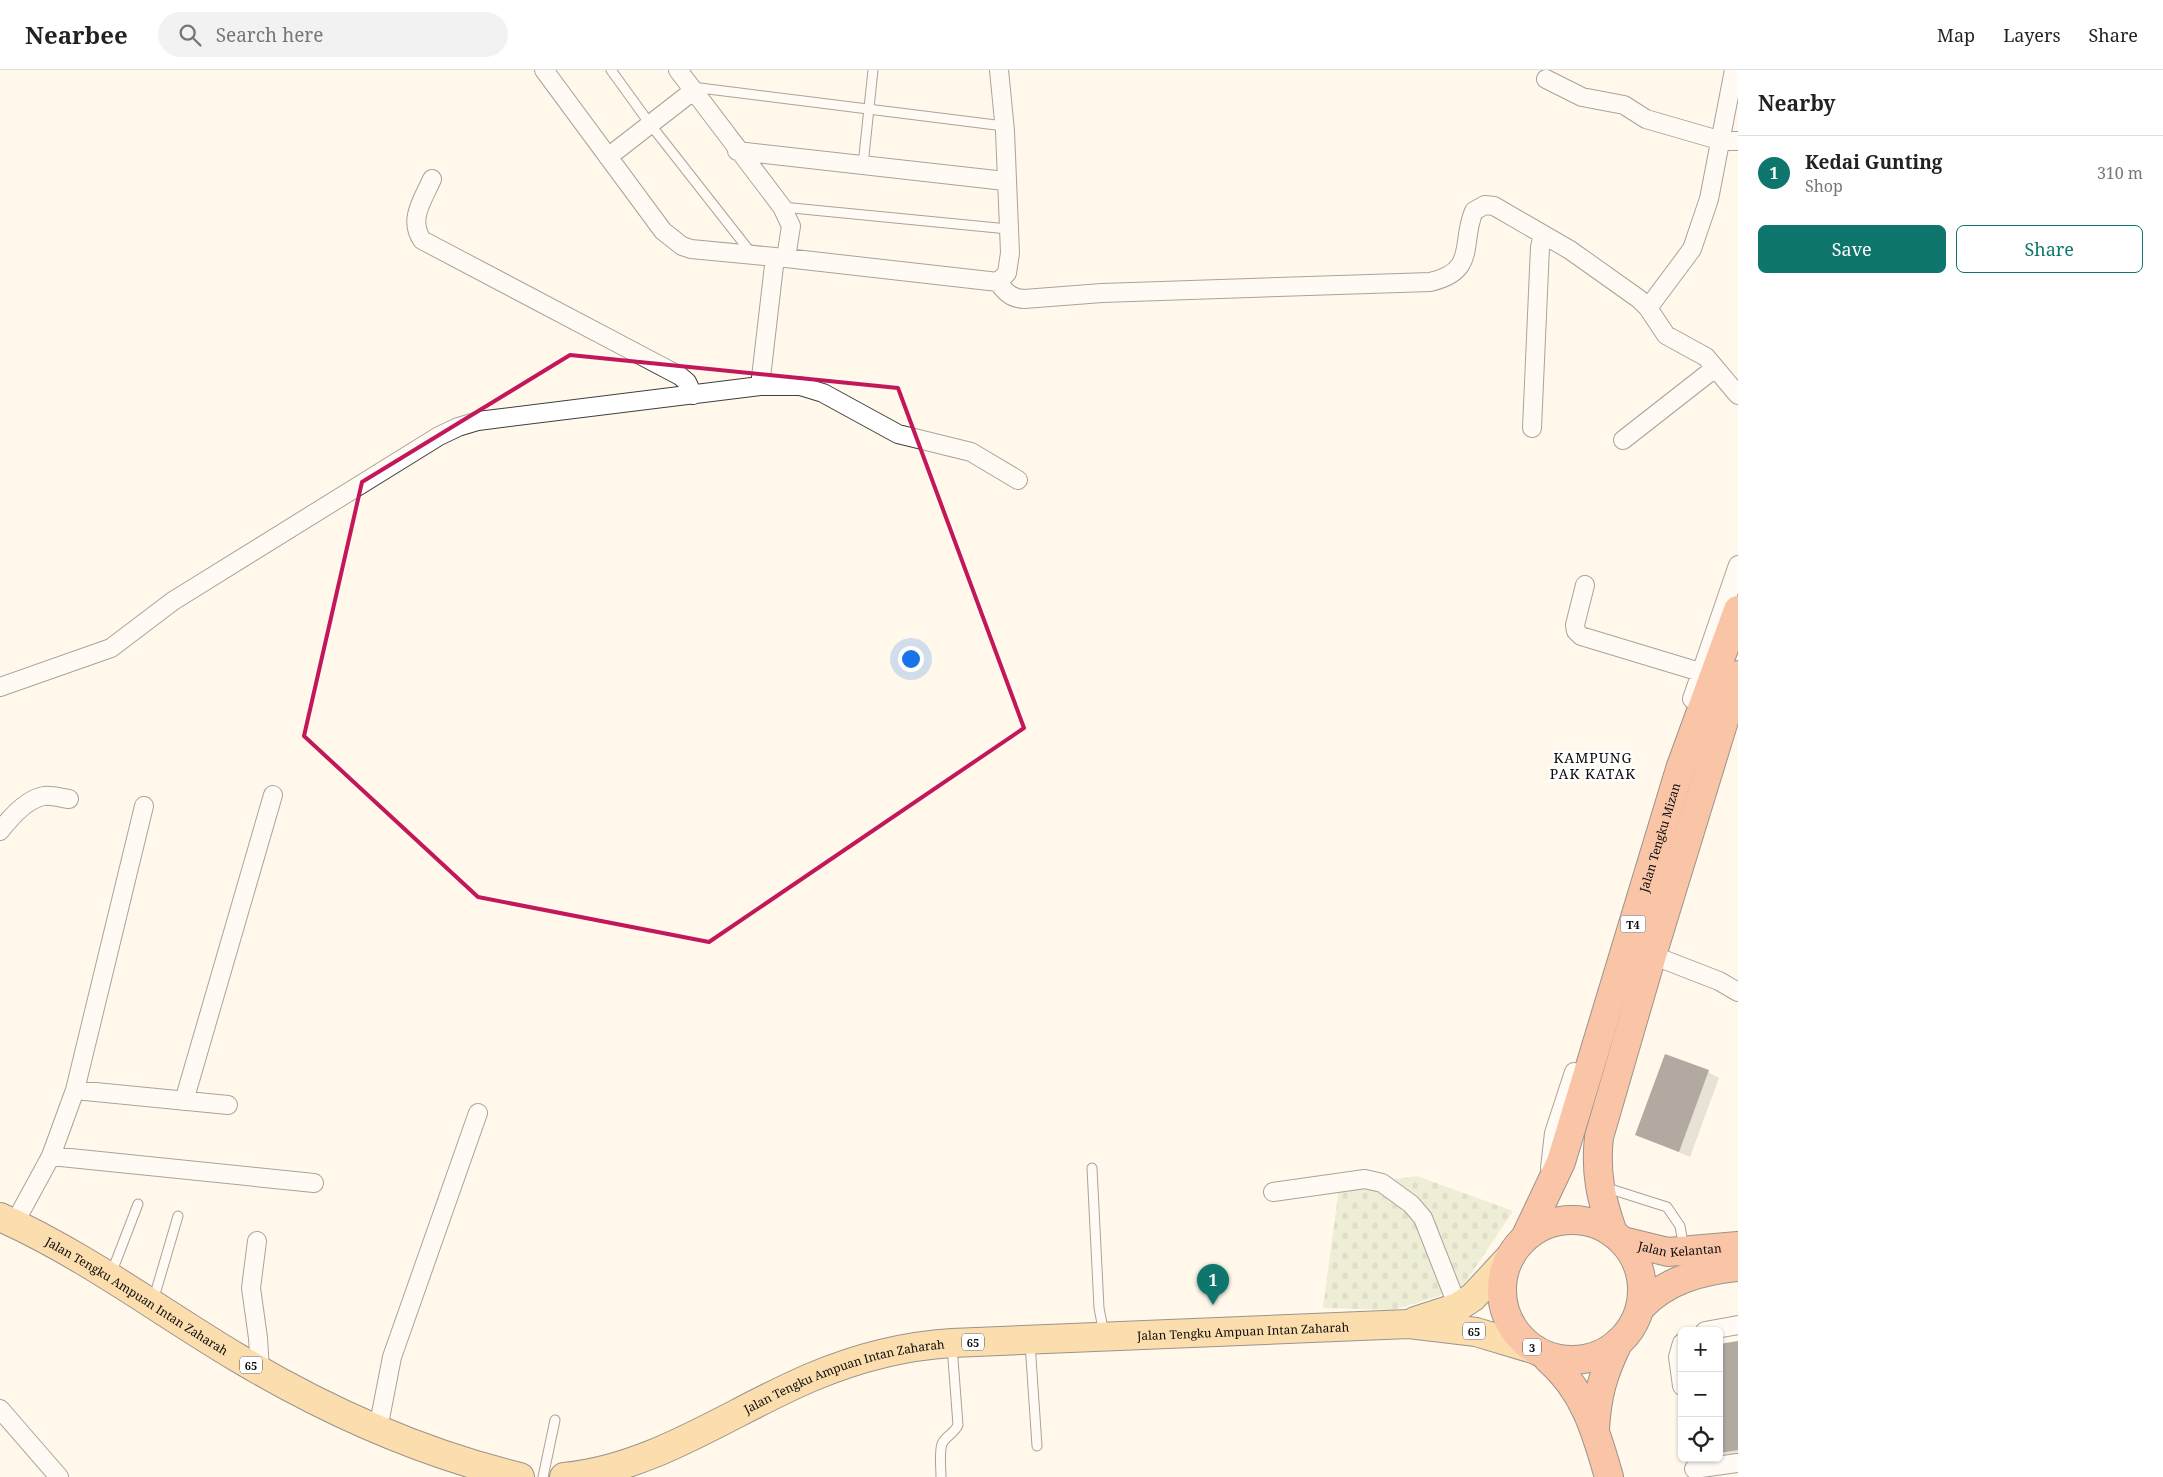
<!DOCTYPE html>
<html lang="en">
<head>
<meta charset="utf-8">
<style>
  body { margin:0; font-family:"Noto Serif",serif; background:#f2f2f2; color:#222 }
  .controls { position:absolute; right:15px; bottom:15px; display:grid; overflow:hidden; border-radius:8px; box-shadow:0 1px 4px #0004 }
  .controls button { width:45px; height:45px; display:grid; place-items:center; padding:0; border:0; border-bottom:1px solid #e0e0e0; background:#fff; color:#222; font:25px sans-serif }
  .you { position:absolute; left:910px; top:588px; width:18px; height:18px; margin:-12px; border:4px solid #fff; border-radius:50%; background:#1a73e8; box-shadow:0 0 0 8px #1a73e833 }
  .badge { display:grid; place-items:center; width:32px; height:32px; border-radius:50%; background:#0f766e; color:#fff; font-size:16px; font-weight:700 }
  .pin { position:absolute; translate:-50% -41px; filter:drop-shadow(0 1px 2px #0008) }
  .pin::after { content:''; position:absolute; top:26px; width:18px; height:15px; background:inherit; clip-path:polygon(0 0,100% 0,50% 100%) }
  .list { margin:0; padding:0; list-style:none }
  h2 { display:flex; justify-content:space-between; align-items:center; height:65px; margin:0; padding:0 20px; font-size:21px }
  h2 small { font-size:16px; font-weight:400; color:#767676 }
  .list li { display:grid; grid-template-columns:32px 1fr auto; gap:15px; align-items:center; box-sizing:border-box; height:75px; padding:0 20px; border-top:1px solid #e0e0e0 }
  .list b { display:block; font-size:19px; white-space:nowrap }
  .list p { margin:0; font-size:16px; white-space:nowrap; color:#767676 }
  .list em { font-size:16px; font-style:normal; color:#767676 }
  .actions { display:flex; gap:10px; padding:15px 20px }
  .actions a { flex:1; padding:11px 0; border:1px solid #0f766e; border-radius:8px; text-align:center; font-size:18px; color:#0f766e }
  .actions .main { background:#0f766e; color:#fff }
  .icon { flex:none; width:28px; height:28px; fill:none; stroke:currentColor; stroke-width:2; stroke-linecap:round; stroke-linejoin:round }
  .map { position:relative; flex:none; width:1738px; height:1407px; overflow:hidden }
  header { display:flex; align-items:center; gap:30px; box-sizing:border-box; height:70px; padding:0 25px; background:#fff; border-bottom:1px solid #e0e0e0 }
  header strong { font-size:24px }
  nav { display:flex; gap:28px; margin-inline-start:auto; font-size:18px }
  .search { width:350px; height:45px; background:#f2f2f2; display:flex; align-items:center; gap:12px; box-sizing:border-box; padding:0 18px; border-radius:28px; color:#767676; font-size:19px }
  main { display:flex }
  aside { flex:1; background:#fff }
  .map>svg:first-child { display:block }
</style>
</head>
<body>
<header>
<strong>Nearbee</strong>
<div class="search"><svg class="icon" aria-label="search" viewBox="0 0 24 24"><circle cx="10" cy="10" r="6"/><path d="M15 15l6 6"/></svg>Search here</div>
<nav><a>Map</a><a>Layers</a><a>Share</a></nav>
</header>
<main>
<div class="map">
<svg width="1738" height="1407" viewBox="0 0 1738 1407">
  <defs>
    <pattern id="cemetery-stones" width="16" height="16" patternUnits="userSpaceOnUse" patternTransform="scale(1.25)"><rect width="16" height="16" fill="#dae0bd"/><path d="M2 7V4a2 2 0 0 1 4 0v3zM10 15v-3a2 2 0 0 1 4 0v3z" fill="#babfa1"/></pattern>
  </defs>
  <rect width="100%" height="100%" fill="#fff8eb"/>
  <path fill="url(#cemetery-stones)" d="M1417 1106 1513 1141 1461 1219 1393 1240 1323 1238 1339 1118Z"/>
  <path fill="#0003" d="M1708 1002 1719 1008 1690 1087 1636 1064Z
    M1738 1273V1389L1719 1388V1275Z"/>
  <path fill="#544b48" d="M1665 984 1709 1000 1679 1082 1635 1065Z
    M1738 1271V1380L1719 1383V1274Z"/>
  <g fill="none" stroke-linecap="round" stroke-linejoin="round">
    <defs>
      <path id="lane" d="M611 0 650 54 752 184
        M692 17 1004 56
        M863 95 873 0
        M782 137 1008 159
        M1092 1098 1099 1238 1104 1264
        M1604 1117 1667 1137 1680 1156 1684 1179
        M111 1204 138 1134
        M153 1231 178 1146
        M1030 1273 1037 1376
        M543 1407 555 1350
        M941 1407C941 1397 939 1383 942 1374 945 1366 954 1364 958 1355L952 1276"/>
      <path id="street" d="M544 0 663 161 682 176 691 179 786 188 998 212 1007 203 1010 183 1005 61 999 0
        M678 0 782 137 791 156 786 188
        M1546 9 1582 27 1624 35 1646 49 1722 71H1738
        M737 81 1005 111
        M608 87 693 21
        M432 109C423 130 408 149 422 170L680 306 687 312 693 325
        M998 212C1006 223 1011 228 1024 229L1102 223 1430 212C1478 201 1460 173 1474 141L1485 135 1494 136 1570 180 1639 229 1648 238 1666 265 1706 287 1738 325
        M1648 238 1692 179 1709 129 1734 0
        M760 316 775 187
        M1532 358 1540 177 1543 165
        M1623 370 1715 298
        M1585 515 1575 555 1576 561 1581 566 1700 602
        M0 617 111 578 173 531 439 366 458 357 478 351 760 316H800L823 323 898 364 971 382 1018 410
        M1692 629 1738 495
        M0 761C10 748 26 729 44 726 52 725 61 728 69 729
        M1652 885 1719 911 1738 922
        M75 1020 228 1035
        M184 1031 273 725
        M51 1086 314 1113
        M1550 1098 1554 1063 1574 1002
        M1273 1122 1365 1109 1382 1113 1411 1134 1423 1148 1458 1237
        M14 1154 51 1086 75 1020 144 736
        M257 1171 251 1218 258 1268 260 1300
        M1705 1261 1738 1255
        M1682 1273 1678 1287 1682 1316
        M0 1339 59 1407
        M378 1359 392 1287 478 1043
        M1694 1399 1738 1393"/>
      <g id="primary">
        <path id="s1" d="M0 1147C85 1185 159 1241 238 1288 325 1340 421 1383 520 1407"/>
        <path d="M1415 1251 1458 1237 1473 1227 1510 1187"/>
        <path id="s2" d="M564 1407C655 1398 729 1342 812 1307 857 1288 903 1276 952 1273L1409 1254 1476 1262 1536 1280"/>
      </g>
      <g id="highway">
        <circle cx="1572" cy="1220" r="70"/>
        <path d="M1613 1163C1601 1129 1595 1103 1599 1067L1652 885 1738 605"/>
        <path id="s3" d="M1526 1166 1561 1092 1680 699 1738 540"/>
        <path id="s4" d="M1623 1171 1668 1182 1738 1176"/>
        <path d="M1640 1238C1666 1210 1700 1201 1738 1197"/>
        <path d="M1548 1289C1585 1321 1596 1362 1609 1407"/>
        <path d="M1595 1359C1597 1325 1603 1304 1618 1273"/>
      </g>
    </defs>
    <use href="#lane" stroke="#3f3f3f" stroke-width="11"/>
    <use href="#street" stroke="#3f3f3f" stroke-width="20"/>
    <use href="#primary" stroke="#1d1d1d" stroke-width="30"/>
    <use href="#highway" stroke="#1d1d1d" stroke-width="30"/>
    <use href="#lane" stroke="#fff" stroke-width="9"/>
    <use href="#street" stroke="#fff" stroke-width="18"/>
    <use href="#primary" stroke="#f8bc62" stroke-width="28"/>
    <use href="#highway" stroke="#f48554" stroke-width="28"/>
  </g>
  <path d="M0 0H1738V1407H0ZM570 285 898 318 1024 658 709 872 478 827 304 666 362 412Z" fill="#fff8eb" fill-opacity=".55" fill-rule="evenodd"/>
  <path fill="none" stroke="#c2185b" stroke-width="4" stroke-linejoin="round" d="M570 285 898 318 1024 658 709 872 478 827 304 666 362 412Z"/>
  <g text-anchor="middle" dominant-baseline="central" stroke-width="5" stroke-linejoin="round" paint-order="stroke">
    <g fill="#fff" stroke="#555" stroke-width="1">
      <rect x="1620.5" y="845.5" width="25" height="17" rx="4"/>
      <rect x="1463" y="1252.5" width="22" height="17" rx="4"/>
      <rect x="962" y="1263.5" width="22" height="17" rx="4"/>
      <rect x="1523" y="1268.5" width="18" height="17" rx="4"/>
      <rect x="240" y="1286.5" width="22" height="17" rx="4"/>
    </g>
    <g font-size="11" font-weight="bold" fill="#0c0c0c">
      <text x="1633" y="854">T4</text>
      <text x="1474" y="1261">65</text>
      <text x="973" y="1272">65</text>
      <text x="1532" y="1277">3</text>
      <text x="251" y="1295">65</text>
    </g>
    <g font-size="12" fill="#0c0c0c" stroke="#fff">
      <text stroke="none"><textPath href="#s3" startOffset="421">Jalan Tengku Mizan</textPath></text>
      <text stroke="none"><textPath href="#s4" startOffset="58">Jalan Kelantan</textPath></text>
      <text stroke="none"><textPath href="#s1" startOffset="158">Jalan Tengku Ampuan Intan Zaharah</textPath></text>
      <text stroke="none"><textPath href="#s2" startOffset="705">Jalan Tengku Ampuan Intan Zaharah</textPath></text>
      <text stroke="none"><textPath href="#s2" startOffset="300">Jalan Tengku Ampuan Intan Zaharah</textPath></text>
    </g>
    <g font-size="14" letter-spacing="1" fill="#0c0c0c" stroke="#fff">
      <text x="1593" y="687">KAMPUNG<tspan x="1593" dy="16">PAK KATAK</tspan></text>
    </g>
  </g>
</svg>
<div class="controls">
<button>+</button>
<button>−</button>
<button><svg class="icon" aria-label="locate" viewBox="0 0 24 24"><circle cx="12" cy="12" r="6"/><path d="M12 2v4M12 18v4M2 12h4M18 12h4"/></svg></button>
</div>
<div class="you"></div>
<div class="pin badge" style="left:1213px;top:1235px">1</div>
</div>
<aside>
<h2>Nearby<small></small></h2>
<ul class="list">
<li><span class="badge">1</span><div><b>Kedai Gunting</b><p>Shop</p></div><em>310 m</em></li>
</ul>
<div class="actions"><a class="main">Save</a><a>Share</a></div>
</aside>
</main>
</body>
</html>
